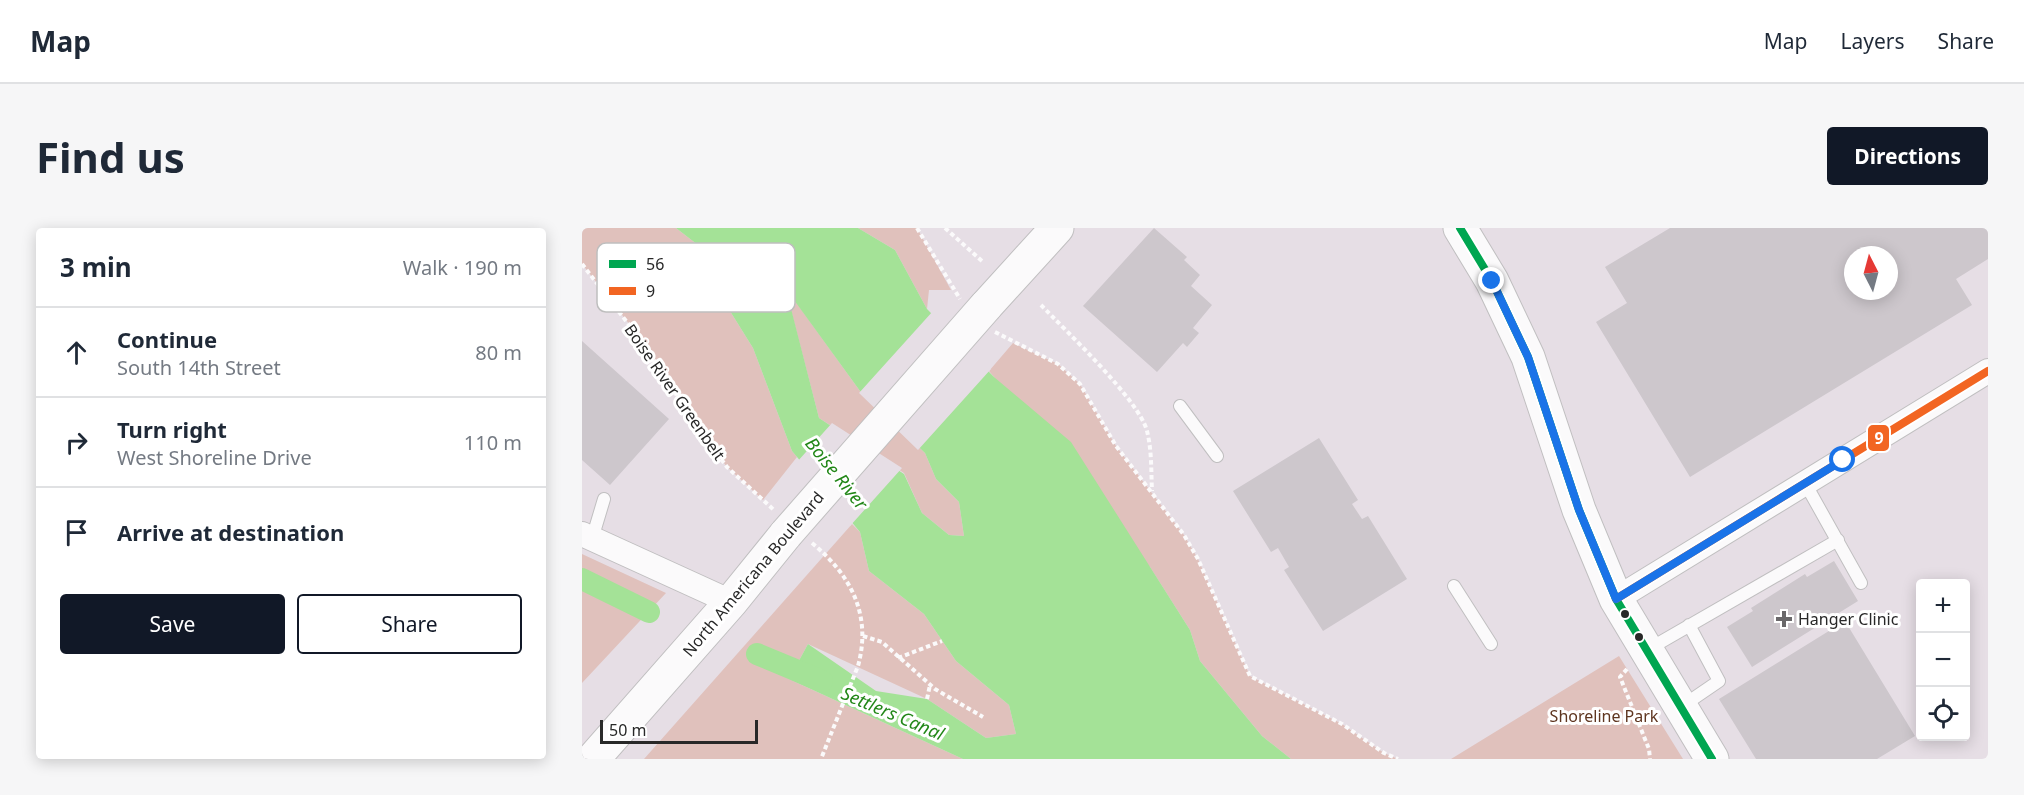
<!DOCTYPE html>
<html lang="en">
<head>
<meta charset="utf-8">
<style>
  body { margin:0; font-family:"Noto Sans",sans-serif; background:#f6f6f7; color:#1f2937 }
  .controls { position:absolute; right:18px; bottom:18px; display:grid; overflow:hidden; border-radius:6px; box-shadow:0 3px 15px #0003 }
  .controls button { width:54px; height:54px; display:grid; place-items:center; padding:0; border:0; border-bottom:2px solid #e0e1e3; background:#fff; color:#1f2937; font:30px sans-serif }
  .compass { position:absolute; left:1262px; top:18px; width:54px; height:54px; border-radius:50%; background:#fff; box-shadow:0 3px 15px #0003; rotate:354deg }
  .scale { position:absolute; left:18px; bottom:15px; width:158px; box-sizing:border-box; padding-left:6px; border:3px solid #282828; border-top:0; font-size:16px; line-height:21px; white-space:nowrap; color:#282828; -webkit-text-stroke:4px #fff; paint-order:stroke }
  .stop { position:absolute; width:18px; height:18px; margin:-14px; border:4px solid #1a73e8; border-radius:50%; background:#fff }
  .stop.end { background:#1a73e8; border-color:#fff; box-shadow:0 2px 6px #0008 }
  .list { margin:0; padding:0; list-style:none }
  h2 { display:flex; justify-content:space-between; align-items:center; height:78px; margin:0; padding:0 24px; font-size:26px }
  h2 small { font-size:20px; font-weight:400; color:#747a83 }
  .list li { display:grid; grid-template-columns:39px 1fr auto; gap:18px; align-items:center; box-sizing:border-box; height:90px; padding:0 24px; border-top:2px solid #e0e1e3 }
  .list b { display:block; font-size:22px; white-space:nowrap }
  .list p { margin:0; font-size:20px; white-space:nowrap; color:#747a83 }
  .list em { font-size:20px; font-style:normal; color:#747a83 }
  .actions { display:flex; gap:12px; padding:18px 24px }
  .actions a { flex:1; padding:14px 0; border:2px solid #111827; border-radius:6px; text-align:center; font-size:21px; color:#111827 }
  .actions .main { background:#111827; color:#fff }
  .icon { flex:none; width:33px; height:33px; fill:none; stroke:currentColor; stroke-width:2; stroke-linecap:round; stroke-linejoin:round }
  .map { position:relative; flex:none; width:1406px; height:531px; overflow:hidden; border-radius:6px }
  header { display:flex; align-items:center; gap:36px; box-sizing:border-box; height:84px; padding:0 30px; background:#fff; border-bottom:2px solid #e0e1e3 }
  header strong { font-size:28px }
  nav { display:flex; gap:33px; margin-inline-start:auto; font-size:21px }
  .intro { display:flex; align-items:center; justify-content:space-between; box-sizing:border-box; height:144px; padding:0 36px }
  h1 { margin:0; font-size:42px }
  .button { padding:15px 27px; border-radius:6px; background:#111827; color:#fff; font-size:21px; font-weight:700 }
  main { display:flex; gap:36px; padding:0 36px }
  aside { flex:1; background:#fff; border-radius:6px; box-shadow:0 3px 15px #0003 }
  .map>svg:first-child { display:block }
</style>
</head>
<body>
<header>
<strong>Map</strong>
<nav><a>Map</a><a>Layers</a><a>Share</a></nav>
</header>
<div class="intro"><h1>Find us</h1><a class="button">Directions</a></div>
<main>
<aside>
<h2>3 min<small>Walk · 190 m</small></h2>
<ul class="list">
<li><svg class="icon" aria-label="ahead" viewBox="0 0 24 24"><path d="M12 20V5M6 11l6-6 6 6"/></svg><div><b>Continue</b><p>South 14th Street</p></div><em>80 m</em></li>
<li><svg class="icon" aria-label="right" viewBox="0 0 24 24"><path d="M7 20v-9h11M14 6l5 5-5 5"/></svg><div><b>Turn right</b><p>West Shoreline Drive</p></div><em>110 m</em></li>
<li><svg class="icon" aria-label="arrive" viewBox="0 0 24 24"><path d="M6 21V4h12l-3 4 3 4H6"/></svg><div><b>Arrive at destination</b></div></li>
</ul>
<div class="actions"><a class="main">Save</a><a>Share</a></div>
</aside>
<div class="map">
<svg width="1406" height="531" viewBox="0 0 1406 531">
  <rect width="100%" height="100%" fill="#e6dee5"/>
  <path fill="#e0c1bc" d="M0 0H94L116 17 143 75 171 120 210 223 215 229 181 272 145 239 120 206 59 111 0 36Z
    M276 0H335L369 62H347L345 81 313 22Z
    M203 59 278 163 343 225 354 251 377 274 382 308 367 307 340 285 322 245 237 190Z
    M431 115 476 136 498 156 534 218 602 307 616 331 668 448 760 496 802 525 816 531H709L680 508 618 433 608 402 568 339 407 143Z
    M270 296 278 304 287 343 342 386 374 433 427 477 434 506 404 510 345 471 226 416 207 451 381 531H62Z
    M0 326 84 365 0 455Z
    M1037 428 1101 531H869Z"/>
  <path fill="#a4e297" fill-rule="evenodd" d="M94 0H276L313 22 345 81 412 149 489 214 608 402 618 433 680 508 709 531H381L207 451 226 416 294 463 345 471 404 510 434 506 427 477 374 433 342 386 287 343 278 304 210 223 171 120 143 75 116 17ZM204 61 278 163 343 225 354 251 377 274 382 308 367 307 340 285 322 246 237 190Z"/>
  <path fill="#e6dee5" d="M351 83 409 141 336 222 277 165Z
    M250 195 320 240 268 298 215 234Z"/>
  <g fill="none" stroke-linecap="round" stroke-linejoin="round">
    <path stroke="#a4e297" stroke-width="22" d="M0 351 67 384
      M175 426 240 453"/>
  </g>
  <path fill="#cdc7cc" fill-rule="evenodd" d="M572 0 605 29 602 32 618 47 609 58 630 77 611 100 617 105 605 119 601 115 575 144 501 78Z
    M1088 0H1406V31L1374 51 1390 77 1108 249 1014 94 1045 75 1023 39ZM1271 27H1307V63H1271Z
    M0 113 87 191 28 257 0 232Z
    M737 210 776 272 770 276 780 291 786 288 825 351 741 403 702 342 707 339 696 320 689 324 651 263Z
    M1252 333 1276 373 1170 439 1145 399 1171 383 1169 380 1223 346 1225 349Z
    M1263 393 1333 508 1295 531H1174L1137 471Z"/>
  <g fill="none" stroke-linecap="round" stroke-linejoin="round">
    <defs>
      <path id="lane" d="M598 178 635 228
        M1223 255 1279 355
        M10 311 22 271
        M872 358 909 416
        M1065 422 1256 312
        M1099 479 1137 453 1107 397"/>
      <path id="street" d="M0 306 149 374
        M1034 371 1406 143"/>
      <path id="secondary" d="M878 0 910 53 946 129 997 282 1034 371 1130 531
        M404 78 475 0
        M11 531 149 374 204 306"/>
    </defs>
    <use href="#lane" stroke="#c0bfc0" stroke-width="14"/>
    <use href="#street" stroke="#c0bfc0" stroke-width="26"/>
    <use href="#secondary" stroke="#c0bfc0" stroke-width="35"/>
    <path stroke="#fbfafb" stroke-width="4" stroke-dasharray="4.5 3" stroke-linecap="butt" d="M335 0 378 71
      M363 0 400 33
      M0 36 58 111 120 206 145 239 193 283
      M459 77C484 103 557 172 565 203 570 223 569 243 570 263
      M413 104 476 136 498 156 534 218 602 307 616 331 668 448 760 496 802 525 816 531
      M230 315C269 347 290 387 276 438L239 531
      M281 408 300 414 353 461 401 489
      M316 430 360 413
      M1045 441 1038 449 1067 521 1068 531
      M345 471 348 457"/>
    <use href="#lane" stroke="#fbfafb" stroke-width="12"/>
    <use href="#street" stroke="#fbfafb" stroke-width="24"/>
    <use href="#secondary" stroke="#fbfafb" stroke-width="33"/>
    <defs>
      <path id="secondary-bridge" d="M204 306 404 78"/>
    </defs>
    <use href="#secondary-bridge" stroke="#c0bfc0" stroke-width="35" stroke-linecap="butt"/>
    <use href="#secondary-bridge" stroke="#fbfafb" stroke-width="33"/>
    <defs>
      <path id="bus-1" d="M878 0 910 53 946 129 997 282 1034 371 1130 531"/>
      <path id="bus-2" d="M1034 371 1406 143"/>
    </defs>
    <use href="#bus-1" stroke="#fff" stroke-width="12"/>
    <use href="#bus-2" stroke="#fff" stroke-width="12"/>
    <use href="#bus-1" stroke="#00a651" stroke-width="8"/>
    <use href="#bus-2" stroke="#f26522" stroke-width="8"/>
  </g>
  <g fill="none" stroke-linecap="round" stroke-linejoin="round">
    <path stroke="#1a73e8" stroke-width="8" d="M910 53 946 129 997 282 1034 371 1261 232"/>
  </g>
  <g fill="#282828" stroke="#fff" stroke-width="2">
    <circle cx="1043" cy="386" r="5"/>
    <circle cx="1057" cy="409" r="5"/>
  </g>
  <path fill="#6a686a" stroke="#fff" stroke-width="2" d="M1199 382h6v6h6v6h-6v6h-6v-6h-6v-6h6z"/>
  <g text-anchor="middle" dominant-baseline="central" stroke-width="6" stroke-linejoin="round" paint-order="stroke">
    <g font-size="16" fill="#282828" stroke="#fff">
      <text transform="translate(93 164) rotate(55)">Boise River Greenbelt</text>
      <text transform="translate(171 346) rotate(-50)">North Americana Boulevard</text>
    </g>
    <g font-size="16" fill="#282828" stroke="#fff" text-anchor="start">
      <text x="1216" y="391">Hanger Clinic</text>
    </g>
    <g font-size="16" fill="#5e351f" stroke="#fff">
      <text x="1022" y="488">Shoreline Park</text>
    </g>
    <g font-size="18" font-style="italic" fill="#228718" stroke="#fff">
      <text transform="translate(255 245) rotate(51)">Boise River</text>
      <text transform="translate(311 485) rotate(23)">Settlers Canal</text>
    </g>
  </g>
  <rect x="15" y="15" width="198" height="69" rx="9" fill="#fff" stroke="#bebebe" stroke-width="1.5"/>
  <rect x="27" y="32" width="27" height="8" fill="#00a651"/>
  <rect x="27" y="59" width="27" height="8" fill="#f26522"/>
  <g font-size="16" fill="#282828">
    <text x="64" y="42">56</text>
    <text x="64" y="69">9</text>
  </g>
  <rect stroke="#fff" stroke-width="2" x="1285" y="196" width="23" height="28" rx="6" fill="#f26522"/>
  <g font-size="16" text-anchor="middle" font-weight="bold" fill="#fff">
    <text x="1297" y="216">9</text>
  </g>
</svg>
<div class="controls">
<button>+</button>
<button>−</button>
<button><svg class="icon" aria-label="locate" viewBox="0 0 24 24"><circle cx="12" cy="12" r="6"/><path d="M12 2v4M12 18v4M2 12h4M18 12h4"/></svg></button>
</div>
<svg class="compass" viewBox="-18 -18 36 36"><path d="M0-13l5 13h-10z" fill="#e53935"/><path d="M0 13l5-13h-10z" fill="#747a83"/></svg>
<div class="scale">50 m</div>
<div class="stop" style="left:1261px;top:232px"></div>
<div class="stop end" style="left:910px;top:53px"></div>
</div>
</main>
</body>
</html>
